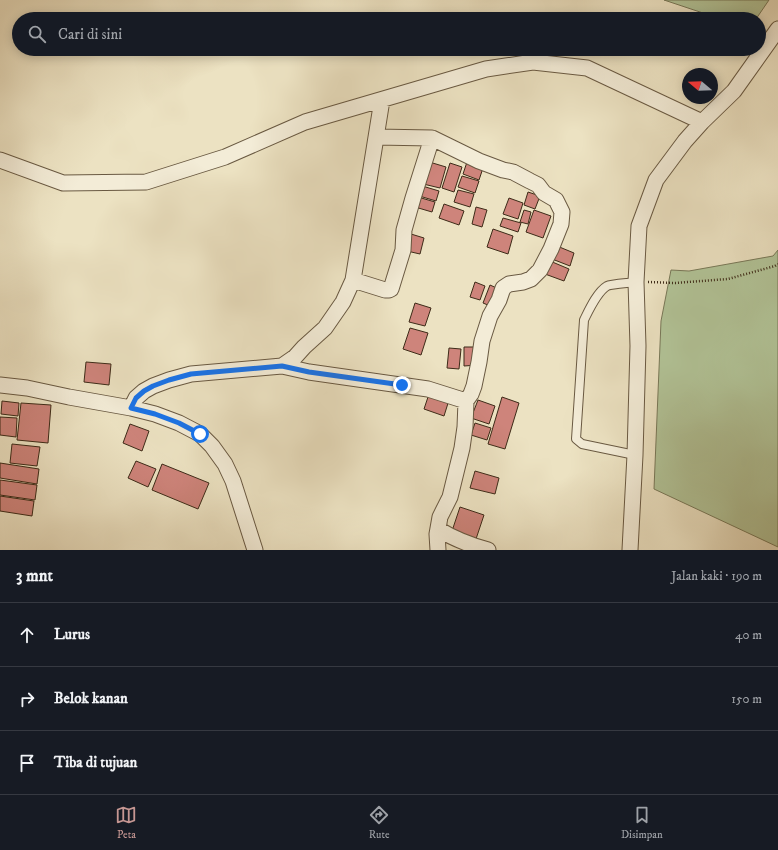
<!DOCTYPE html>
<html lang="id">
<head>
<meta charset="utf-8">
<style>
  body { margin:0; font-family:"IM FELL DW Pica",serif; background:#242831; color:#f1f3f6 }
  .compass { position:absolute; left:682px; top:68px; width:36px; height:36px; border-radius:50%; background:#171b24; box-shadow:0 2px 10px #0003; rotate:289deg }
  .stop { position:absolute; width:12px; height:12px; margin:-9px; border:3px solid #1a73e8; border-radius:50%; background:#fff }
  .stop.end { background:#1a73e8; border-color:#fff; box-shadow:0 1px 4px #0008 }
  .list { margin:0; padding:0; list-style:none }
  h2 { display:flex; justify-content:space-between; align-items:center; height:52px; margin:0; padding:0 16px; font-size:17px }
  h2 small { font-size:13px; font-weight:400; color:#9ea1a6 }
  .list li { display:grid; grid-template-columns:26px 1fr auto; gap:12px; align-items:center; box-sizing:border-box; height:64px; padding:0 16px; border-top:1px solid #363941 }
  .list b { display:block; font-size:15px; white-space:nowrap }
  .list em { font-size:13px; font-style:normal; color:#9ea1a6 }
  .icon { flex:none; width:22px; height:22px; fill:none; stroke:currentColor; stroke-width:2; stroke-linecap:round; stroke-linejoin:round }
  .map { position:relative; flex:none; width:778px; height:550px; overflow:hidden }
  .search { position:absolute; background:#171b24; box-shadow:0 2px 10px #0003; left:12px; right:12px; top:12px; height:44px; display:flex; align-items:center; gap:10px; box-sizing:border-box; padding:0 14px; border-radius:22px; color:#9ea1a6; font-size:15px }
  .sheet { height:244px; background:#171b24 }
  nav { display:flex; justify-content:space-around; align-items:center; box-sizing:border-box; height:56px; border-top:1px solid #363941; background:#171b24; font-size:11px; color:#9ea1a6 }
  nav a { display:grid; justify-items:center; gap:2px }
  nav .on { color:#c59692 }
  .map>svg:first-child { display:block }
</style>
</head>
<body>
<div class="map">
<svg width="778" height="550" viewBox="0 0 778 550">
  <rect width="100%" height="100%" fill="#ece2c2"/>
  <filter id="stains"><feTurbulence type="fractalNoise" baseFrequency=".005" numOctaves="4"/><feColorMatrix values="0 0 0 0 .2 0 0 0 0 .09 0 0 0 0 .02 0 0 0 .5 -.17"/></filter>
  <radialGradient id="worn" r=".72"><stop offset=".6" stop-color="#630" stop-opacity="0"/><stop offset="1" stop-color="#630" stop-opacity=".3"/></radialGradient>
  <path fill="#b2c498" stroke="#787858" d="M664 0H769L756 19H751L703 13Z
    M778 250V547L654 489 661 321 671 270 689 271 773 256Z"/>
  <path fill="#ce847b" stroke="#3d2b18" d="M426 161 446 167 440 188 419 183Z
    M467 162 483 168 479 180 463 174Z
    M450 163 462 167 454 192 442 188Z
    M462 176 479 181 475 193 458 187Z
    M419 185 439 191 436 201 416 195Z
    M458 190 474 194 470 207 454 202Z
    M528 192 540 196 535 209 524 205Z
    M418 197 435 202 432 212 415 207Z
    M509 198 523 203 518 219 503 214Z
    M444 204 464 211 459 225 439 218Z
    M476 207 487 210 482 227 472 224Z
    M524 210 531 212 528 224 520 222Z
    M534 210 551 216 543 238 526 232Z
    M503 218 521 223 518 232 500 226Z
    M493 229 513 236 508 254 487 247Z
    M411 234 424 238 420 254 407 251Z
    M557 246 574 253 570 266 552 259Z
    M550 261 569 269 564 281 545 274Z
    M475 282 485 286 480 300 470 297Z
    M490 285 501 290 495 308 483 303Z
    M415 303 431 308 425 326 409 322Z
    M410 328 428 333 421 355 403 349Z
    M464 347H478V365L464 366Z
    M449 348 461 349 459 369 447 368Z
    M86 362 111 364 109 385 84 382Z
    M429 394 449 400 444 416 424 409Z
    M502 397 519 403 505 449 488 444Z
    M478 400 495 406 489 424 471 418Z
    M2 401 19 403 18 416 1 414Z
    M21 403 51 405 48 443 17 440Z
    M0 417 17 418 16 437 0 435Z
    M475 423 491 428 487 440 471 435Z
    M130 424 149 431 142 451 123 443Z
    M12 444 40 447 37 466 10 463Z
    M136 461 156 469 148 487 128 478Z
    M0 463 39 469 37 484 0 478Z
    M162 464 209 483 198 509 152 490Z
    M475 471 499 478 495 494 470 488Z
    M0 480 37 485 35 500 0 495Z
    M0 496 34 501 32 516 0 511Z
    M460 507 484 515 476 539 452 531Z"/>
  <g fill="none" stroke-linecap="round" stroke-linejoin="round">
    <defs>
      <path id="lane" d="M635 455 582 444 576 439 584 320C589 310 597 292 607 286 611 284 630 283 636 282"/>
      <path id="street" d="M376 137 432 138
        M0 160 63 183 146 182 225 157 305 122 486 69 533 62 587 68 702 122
        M353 280 382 100
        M282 366 295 357 304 347 325 328 343 302 353 280 385 290H389L391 289 403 250 404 230 413 198 432 138 479 161 503 170 513 172 530 181 538 185 544 193 556 200 562 212 561 224 551 249 540 270 531 279 523 282 509 284 503 288 499 300 490 316 482 341 479 362 474 386 471 394 466 401
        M0 385 27 388 69 397 131 408 155 414 179 423 200 434 212 446 225 464 233 481 255 550
        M131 408 136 398 144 391 153 386 169 380 191 374 282 366 309 372 428 389 466 401 465 427 462 448 450 497 440 517 437 534 438 550
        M438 529C454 539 470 545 488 550
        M630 550 635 455 638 346 636 282 639 226 656 180 685 141 702 122 734 91 778 29"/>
    </defs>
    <use href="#lane" stroke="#695942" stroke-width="10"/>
    <use href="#street" stroke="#695942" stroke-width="17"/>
    <path stroke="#3d2b18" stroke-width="2.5" stroke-dasharray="1 2" stroke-linecap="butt" d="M648 282 675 283 728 279 775 266 778 264"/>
    <use href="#lane" stroke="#f3ecd7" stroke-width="8"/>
    <use href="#street" stroke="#f3ecd7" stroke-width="15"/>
  </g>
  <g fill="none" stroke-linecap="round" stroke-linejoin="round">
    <path stroke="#1a73e8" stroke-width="5" d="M200 434 179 423 155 414 131 408 136 398 144 391 153 386 169 380 191 374 282 366 309 372 402 385"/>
  </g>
  <rect width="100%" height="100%" filter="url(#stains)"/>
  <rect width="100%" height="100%" fill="url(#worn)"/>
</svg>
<svg class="compass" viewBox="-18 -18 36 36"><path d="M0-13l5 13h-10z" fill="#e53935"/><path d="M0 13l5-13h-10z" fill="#9ea1a6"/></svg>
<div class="stop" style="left:200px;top:434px"></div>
<div class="stop end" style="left:402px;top:385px"></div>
<div class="search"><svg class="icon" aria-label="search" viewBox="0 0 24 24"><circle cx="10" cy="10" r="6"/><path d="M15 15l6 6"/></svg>Cari di sini</div>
</div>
<section class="sheet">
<h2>3 mnt<small>Jalan kaki · 190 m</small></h2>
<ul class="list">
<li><svg class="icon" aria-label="ahead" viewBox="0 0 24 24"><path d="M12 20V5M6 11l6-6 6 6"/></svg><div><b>Lurus</b></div><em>40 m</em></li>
<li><svg class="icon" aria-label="right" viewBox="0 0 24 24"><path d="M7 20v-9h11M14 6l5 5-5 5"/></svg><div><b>Belok kanan</b></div><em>150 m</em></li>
<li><svg class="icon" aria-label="arrive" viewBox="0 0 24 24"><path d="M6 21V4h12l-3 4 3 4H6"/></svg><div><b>Tiba di tujuan</b></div></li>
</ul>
</section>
<nav>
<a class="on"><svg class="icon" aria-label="map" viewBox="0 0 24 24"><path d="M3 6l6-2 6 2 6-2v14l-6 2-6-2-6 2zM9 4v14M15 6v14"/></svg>Peta</a>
<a><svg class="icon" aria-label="directions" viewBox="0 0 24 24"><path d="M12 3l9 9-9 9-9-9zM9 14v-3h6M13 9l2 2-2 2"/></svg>Rute</a>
<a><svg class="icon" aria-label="saved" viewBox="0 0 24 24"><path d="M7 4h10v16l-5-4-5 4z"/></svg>Disimpan</a>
</nav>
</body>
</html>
